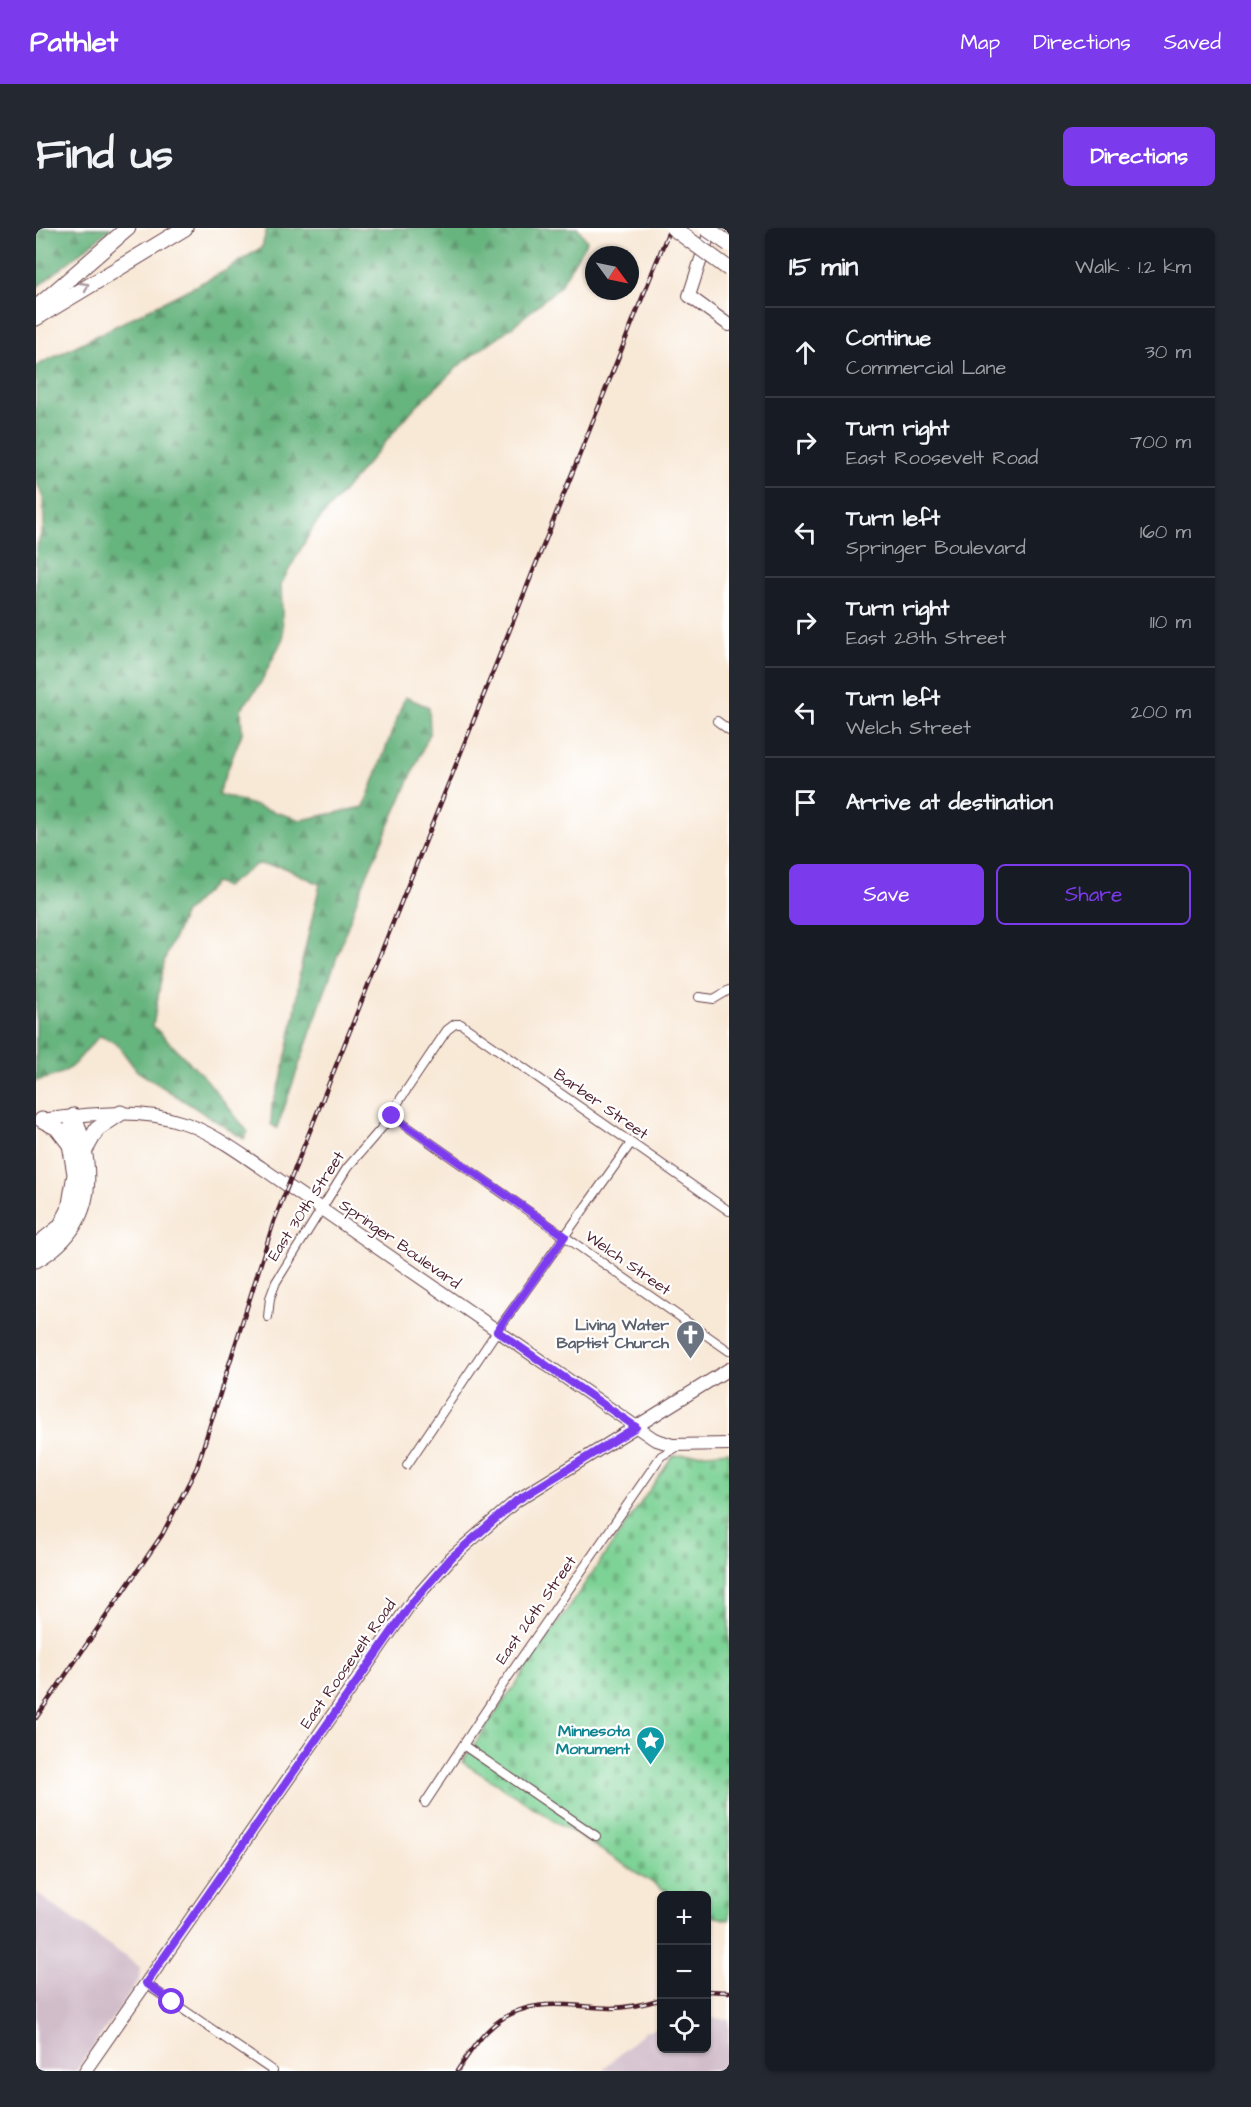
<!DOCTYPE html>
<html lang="en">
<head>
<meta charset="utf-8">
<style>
  body { margin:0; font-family:"Architects Daughter",sans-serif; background:#242831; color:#f1f3f6 }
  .controls { position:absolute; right:18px; bottom:18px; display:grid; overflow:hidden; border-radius:9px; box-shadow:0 2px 4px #0004 }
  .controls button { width:54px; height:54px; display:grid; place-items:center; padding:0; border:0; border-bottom:2px solid #363941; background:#171b24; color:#f1f3f6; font:30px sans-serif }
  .compass { position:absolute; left:549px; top:18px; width:54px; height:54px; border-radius:50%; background:#171b24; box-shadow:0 2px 4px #0004; rotate:123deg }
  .stop { position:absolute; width:18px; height:18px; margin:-14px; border:4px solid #7c3aed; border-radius:50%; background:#fff }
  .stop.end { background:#7c3aed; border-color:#fff; box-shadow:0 2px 6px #0008 }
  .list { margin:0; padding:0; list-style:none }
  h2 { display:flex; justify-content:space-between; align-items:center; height:78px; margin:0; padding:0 24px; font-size:26px }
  h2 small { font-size:20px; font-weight:400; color:#9ea1a6 }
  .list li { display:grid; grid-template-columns:39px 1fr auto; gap:18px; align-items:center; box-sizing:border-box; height:90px; padding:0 24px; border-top:2px solid #363941 }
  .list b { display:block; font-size:22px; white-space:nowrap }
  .list p { margin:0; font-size:20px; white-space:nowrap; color:#9ea1a6 }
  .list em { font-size:20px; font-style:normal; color:#9ea1a6 }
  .actions { display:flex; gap:12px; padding:18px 24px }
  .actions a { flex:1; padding:14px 0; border:2px solid #7c3aed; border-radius:9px; text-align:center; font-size:21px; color:#7c3aed }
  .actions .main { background:#7c3aed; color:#fff }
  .icon { flex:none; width:33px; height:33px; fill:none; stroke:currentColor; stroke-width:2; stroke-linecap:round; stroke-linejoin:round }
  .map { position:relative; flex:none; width:693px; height:1843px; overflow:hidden; border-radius:9px }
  header { display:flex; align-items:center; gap:36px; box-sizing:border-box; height:84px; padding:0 30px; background:#7c3aed; color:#fff }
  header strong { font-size:28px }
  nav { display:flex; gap:33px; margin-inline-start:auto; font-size:21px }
  .intro { display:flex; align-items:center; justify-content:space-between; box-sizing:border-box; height:144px; padding:0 36px }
  h1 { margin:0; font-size:42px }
  .button { padding:15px 27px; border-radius:9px; background:#7c3aed; color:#fff; font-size:21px; font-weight:700 }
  main { display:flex; gap:36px; padding:0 36px }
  aside { flex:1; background:#171b24; border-radius:9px; box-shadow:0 2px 4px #0004 }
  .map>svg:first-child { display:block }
</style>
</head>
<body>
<header>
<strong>Pathlet</strong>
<nav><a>Map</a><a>Directions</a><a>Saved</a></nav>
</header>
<div class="intro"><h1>Find us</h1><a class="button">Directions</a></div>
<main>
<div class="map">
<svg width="693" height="1843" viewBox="0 0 693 1843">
  <defs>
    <pattern id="forest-firs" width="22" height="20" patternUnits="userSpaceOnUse" patternTransform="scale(1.5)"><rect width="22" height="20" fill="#66b47e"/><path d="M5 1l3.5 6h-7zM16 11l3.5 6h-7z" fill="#569267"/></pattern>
    <pattern id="cemetery-stones" width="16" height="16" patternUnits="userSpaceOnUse" patternTransform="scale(1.5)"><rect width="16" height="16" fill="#7dd295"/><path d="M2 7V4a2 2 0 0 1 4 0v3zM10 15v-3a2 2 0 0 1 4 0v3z" fill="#6eb481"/></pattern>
  </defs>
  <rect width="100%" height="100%" fill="#fff"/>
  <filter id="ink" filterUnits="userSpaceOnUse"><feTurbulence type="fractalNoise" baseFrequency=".0167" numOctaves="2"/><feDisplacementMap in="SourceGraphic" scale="12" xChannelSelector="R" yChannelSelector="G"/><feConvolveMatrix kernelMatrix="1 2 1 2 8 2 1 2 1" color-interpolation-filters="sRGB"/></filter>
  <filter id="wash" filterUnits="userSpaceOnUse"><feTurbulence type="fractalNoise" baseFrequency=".008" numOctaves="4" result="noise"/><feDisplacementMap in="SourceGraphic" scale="24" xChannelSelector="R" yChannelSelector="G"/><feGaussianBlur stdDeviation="1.35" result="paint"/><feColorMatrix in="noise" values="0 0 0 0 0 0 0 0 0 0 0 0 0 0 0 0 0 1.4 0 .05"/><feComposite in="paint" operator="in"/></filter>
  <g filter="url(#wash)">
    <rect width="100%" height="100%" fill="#f8e8d6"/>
    <path fill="#d1bdca" d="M0 1665 104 1739 103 1752 40 1843H0Z
      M671 1790 693 1791V1843H571L567 1841 609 1803 625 1799 626 1820H670Z"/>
    <path fill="url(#forest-firs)" stroke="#586a54" stroke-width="1.5" d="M0 0H75L0 60Z
      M231 0H475L477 5 483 0H542L551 13 523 59 476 99 427 134 379 179 278 298 245 356 247 410 223 458 205 481 206 505 182 566 265 592 328 579 369 469 393 479 394 505 324 663 241 900 235 896 236 877 245 853 259 785 264 743 284 656 247 639 221 636 189 659 179 655 148 686 128 733 117 798 170 851 212 904 208 911 101 843 80 815 64 808C35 835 43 843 0 853V321L8 297 7 270 0 252V138L191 42 226 19Z"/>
    <path fill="url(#cemetery-stones)" stroke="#647860" stroke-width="1.5" d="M693 1223V1692L671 1687 670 1668 636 1667 426 1534 637 1228Z"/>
  </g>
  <g filter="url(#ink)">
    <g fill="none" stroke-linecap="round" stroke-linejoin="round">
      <defs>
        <path id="street" d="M681 493 693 502
          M663 769 678 771 693 762
          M356 888 693 1123
          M232 1089 234 1070 240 1054 311 940 356 888 359 879 411 802 419 796H425L693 983
          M371 1237 461 1103 595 915
          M427 1517 560 1608
          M389 1575 468 1455 625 1228 643 1218
          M110 1756 237 1843"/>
        <path id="secondary" d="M675 0 653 68 693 97
          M4 892C53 886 103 879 151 896 178 906 202 924 226 940L618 1211 636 1217 693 1216
          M49 1843 348 1413 375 1375 416 1329 480 1273 693 1141"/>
        <path id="highway" d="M0 80 92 0
          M0 90 149 0
          M6 892 21 900 35 918
          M48 924 61 901 85 885
          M0 1018 24 999 33 982 39 946 33 910 38 888
          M0 1032C57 999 60 946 38 888"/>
      </defs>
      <use href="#street" stroke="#643d45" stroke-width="10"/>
      <use href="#secondary" stroke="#643d45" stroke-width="14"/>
      <use href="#highway" stroke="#643d45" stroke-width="17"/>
      <use href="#street" stroke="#fff" stroke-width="8"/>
      <use href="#secondary" stroke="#fff" stroke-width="12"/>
      <use href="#highway" stroke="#fff" stroke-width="15"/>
      <defs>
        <path id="rail" d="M0 1490 126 1307 161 1239 238 993 634 0
          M670 1763 693 1764
          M421 1843C432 1827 443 1809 459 1796 495 1767 534 1779 575 1780 593 1780 609 1776 626 1771"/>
      </defs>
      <use href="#rail" stroke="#4a1f2b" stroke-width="4.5"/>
      <use href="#rail" stroke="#fff" stroke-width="2" stroke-dasharray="7" stroke-linecap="butt"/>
      <defs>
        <path id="highway-bridge" d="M637 0 693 41
          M670 0 693 16"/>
      </defs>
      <use href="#highway-bridge" stroke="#643d45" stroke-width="17" stroke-linecap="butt"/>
      <use href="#highway-bridge" stroke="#fff" stroke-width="15"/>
    </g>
    <defs><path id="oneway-chevron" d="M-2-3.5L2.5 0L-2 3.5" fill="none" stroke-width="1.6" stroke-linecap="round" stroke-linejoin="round" transform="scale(1.5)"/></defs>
    <use stroke="#ae9aa0" href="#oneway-chevron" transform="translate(49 58) rotate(-30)"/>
  </g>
  <g fill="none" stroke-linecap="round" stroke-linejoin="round" filter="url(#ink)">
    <path stroke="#7c3aed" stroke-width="8" d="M136 1774 110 1755 375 1376 416 1329 480 1273 600 1199 461 1103 529 1008 356 888"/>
  </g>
  <defs>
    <symbol id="church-pin" viewBox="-11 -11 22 30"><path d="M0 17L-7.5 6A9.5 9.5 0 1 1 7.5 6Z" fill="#6b7280" stroke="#fff"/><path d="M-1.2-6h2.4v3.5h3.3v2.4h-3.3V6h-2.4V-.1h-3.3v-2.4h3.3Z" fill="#fff"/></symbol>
    <symbol id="sight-pin" viewBox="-11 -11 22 30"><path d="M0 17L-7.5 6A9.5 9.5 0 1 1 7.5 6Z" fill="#0f9aa8" stroke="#fff"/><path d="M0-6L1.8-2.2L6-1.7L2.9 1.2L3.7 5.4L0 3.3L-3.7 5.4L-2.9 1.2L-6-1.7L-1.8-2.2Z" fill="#fff"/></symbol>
  </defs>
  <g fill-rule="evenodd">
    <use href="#church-pin" x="638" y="1090" width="33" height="45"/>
    <use href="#sight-pin" x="598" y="1496" width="33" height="45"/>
  </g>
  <g text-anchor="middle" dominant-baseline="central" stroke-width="4.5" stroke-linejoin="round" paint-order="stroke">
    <g font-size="16" fill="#4a1f2b" stroke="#fff">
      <text transform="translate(565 876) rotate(35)">Barber Street</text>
      <text transform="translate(270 978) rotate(-57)">East 30th Street</text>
      <text transform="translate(364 1016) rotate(35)">Springer Boulevard</text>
      <text transform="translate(592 1035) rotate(35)">Welch Street</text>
      <text transform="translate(500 1382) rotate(-55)">East 26th Street</text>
      <text transform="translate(312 1436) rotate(-55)">East Roosevelt Road</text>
    </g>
    <g font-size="16" font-weight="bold" fill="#5b616d" stroke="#fff" text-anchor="end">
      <text x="633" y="1097">Living Water<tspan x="633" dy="18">Baptist Church</tspan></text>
    </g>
    <g font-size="16" font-weight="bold" fill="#0d838f" stroke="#fff" text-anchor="end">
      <text x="594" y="1503">Minnesota<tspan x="594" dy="18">Monument</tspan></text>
    </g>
  </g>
</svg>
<div class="controls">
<button>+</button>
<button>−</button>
<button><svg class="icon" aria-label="locate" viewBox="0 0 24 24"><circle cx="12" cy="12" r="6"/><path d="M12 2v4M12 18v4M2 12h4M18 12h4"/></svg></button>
</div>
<svg class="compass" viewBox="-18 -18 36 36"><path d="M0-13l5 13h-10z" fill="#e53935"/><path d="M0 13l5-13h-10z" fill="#9ea1a6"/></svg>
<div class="stop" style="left:136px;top:1774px"></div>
<div class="stop end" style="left:356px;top:888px"></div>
</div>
<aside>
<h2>15 min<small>Walk · 1.2 km</small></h2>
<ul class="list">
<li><svg class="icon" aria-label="ahead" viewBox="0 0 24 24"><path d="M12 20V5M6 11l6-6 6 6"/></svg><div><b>Continue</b><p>Commercial Lane</p></div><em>30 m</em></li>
<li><svg class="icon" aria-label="right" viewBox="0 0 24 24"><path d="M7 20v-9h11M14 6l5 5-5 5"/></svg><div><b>Turn right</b><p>East Roosevelt Road</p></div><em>700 m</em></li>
<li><svg class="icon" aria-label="left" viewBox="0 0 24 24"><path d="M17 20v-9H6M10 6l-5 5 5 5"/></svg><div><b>Turn left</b><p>Springer Boulevard</p></div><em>160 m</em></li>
<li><svg class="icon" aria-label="right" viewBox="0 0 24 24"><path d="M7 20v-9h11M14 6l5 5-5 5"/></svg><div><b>Turn right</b><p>East 28th Street</p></div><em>110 m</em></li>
<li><svg class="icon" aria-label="left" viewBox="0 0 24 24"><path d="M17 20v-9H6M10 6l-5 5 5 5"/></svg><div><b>Turn left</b><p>Welch Street</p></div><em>200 m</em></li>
<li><svg class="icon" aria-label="arrive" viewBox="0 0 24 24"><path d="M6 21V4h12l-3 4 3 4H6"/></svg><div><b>Arrive at destination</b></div></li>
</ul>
<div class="actions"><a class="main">Save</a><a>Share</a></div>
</aside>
</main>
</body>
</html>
